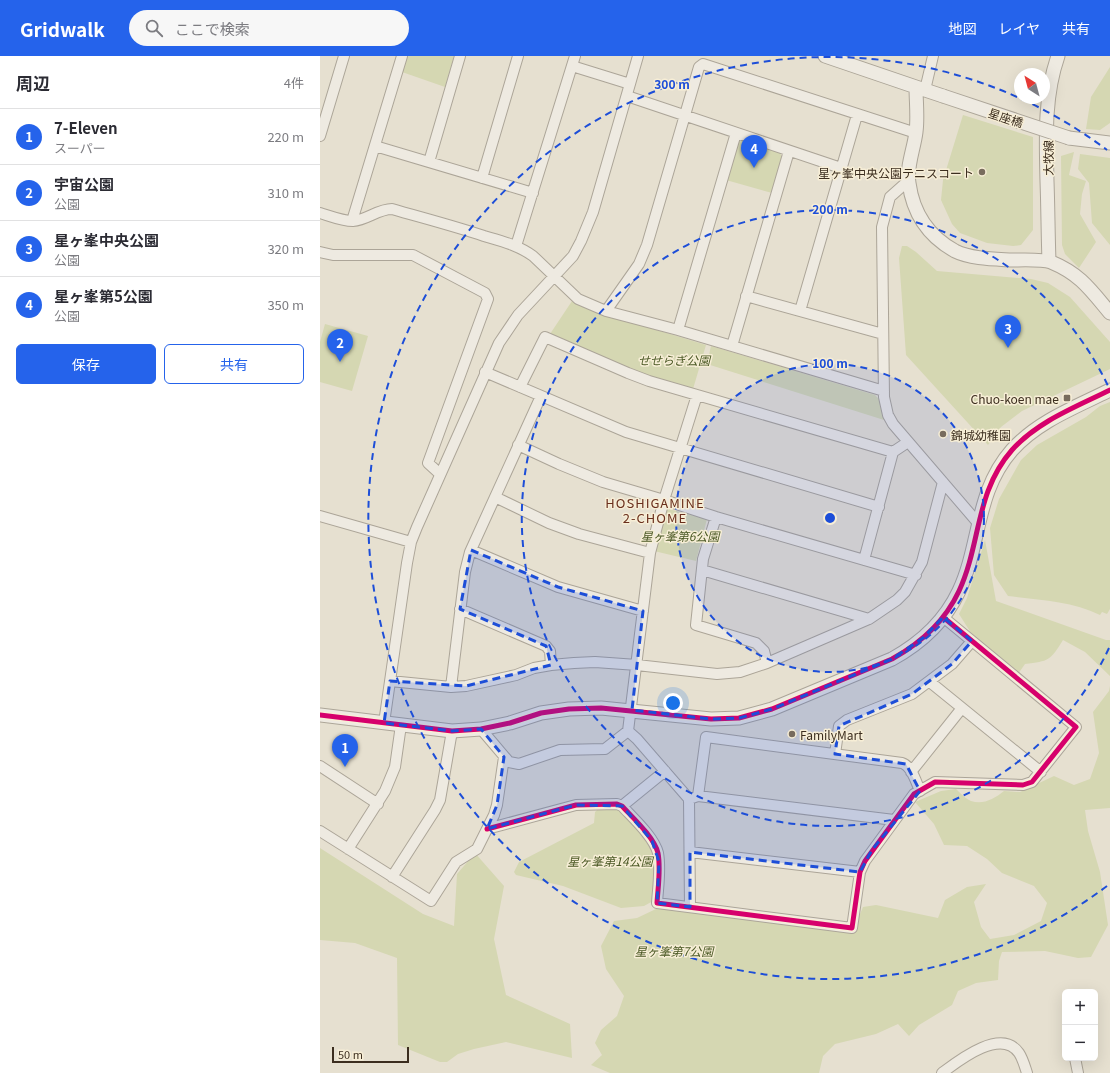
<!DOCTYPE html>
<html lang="ja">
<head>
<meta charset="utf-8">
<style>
  body { margin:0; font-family:Georgia,"Noto Sans JP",serif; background:#f7f7f7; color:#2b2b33 }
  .controls { position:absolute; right:12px; bottom:12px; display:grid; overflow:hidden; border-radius:6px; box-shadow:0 4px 16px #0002 }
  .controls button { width:36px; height:36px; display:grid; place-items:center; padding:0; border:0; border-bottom:1px solid #e1e1e2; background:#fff; color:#2b2b33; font:20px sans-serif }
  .compass { position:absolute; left:694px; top:12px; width:36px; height:36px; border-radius:50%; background:#fff; box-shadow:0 4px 16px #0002; rotate:324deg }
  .scale { position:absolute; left:12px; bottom:10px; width:77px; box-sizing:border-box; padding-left:4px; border:2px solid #3c2e1f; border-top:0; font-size:11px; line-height:14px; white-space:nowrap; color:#3c2e1f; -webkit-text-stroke:3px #f7eed6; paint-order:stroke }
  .you { position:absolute; left:353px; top:647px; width:14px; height:14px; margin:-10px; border:3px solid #fff; border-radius:50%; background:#1a73e8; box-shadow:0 0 0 6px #1a73e833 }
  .badge { display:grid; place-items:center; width:26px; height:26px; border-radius:50%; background:#2563eb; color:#fff; font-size:13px; font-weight:700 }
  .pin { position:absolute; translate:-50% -33px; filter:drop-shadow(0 1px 2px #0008) }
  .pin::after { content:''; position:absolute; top:21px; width:14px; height:12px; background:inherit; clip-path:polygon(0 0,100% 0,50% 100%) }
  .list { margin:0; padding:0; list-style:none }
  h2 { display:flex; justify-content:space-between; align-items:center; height:52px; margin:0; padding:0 16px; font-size:17px }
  h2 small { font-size:13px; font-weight:400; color:#7c7c81 }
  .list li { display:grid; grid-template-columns:26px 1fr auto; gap:12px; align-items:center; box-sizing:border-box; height:56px; padding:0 16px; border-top:1px solid #e1e1e2 }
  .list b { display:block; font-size:15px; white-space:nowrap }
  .list p { margin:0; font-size:13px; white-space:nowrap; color:#7c7c81 }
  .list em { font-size:13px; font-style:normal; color:#7c7c81 }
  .actions { display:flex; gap:8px; padding:12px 16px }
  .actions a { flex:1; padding:9px 0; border:1px solid #2563eb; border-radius:6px; text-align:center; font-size:14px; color:#2563eb }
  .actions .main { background:#2563eb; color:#fff }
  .icon { flex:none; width:22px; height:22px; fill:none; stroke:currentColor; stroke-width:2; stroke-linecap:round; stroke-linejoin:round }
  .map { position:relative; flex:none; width:790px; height:1017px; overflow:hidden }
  header { display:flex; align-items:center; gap:24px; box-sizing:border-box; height:56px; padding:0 20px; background:#2563eb; color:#fff }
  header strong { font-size:19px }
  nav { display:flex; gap:22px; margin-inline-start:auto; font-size:14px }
  .search { width:280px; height:36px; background:#f7f7f7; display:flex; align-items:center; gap:10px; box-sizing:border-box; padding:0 14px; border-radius:22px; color:#7c7c81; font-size:15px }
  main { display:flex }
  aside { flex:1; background:#fff }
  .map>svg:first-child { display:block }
</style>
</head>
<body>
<header>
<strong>Gridwalk</strong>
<div class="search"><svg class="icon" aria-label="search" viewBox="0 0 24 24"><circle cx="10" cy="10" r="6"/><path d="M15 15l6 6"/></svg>ここで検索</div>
<nav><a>地図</a><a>レイヤ</a><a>共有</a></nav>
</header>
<main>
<aside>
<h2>周辺<small>4件</small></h2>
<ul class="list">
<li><span class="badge">1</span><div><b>7-Eleven</b><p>スーパー</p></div><em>220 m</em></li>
<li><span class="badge">2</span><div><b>宇宙公園</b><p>公園</p></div><em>310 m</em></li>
<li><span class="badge">3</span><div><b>星ヶ峯中央公園</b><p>公園</p></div><em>320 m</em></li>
<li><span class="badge">4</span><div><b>星ヶ峯第5公園</b><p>公園</p></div><em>350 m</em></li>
</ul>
<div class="actions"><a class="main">保存</a><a>共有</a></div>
</aside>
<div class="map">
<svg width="790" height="1017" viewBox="0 0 790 1017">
  <rect width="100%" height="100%" fill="#e6e0d0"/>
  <path fill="#d5d7b2" d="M86 0H134L125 31 82 16Z
    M790 11V67L780 74 766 73 771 41Z
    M643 59 713 81V174L701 189 693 190 667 187 640 177 632 168 621 144 623 124Z
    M422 83 460 97 462 101 452 137 406 124 418 86Z
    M754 96 749 119 766 125 762 138 760 158 776 186 759 212 745 198 742 189 741 100Z
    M760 98 790 102V189L772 167 769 127 758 113Z
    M582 190H587L596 196 617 215 711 223 728 227 750 241 790 286V313L702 355 681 371 668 389 586 299 579 202Z
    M252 245 265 252 386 289 373 333 313 315 230 278Z
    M5 268 48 280 32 335 0 326V286Z
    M391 290 555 339 560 344 564 364 387 308Z
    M790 346V553L787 558 782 556 780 559C752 545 719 544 688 540L674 519 670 472 679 443 701 404 717 389 766 361 780 350Z
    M345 452 387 463 376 505 334 495Z
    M665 484 676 545 786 584H790V620L765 596 743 584C730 605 729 605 705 608L698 618 651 577 639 558 647 542Z
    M790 630V752L765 754 768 775 780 816 788 869 771 901 758 902 725 895 682 896 679 905 678 924 656 927 638 935 632 949 599 969 589 980 578 968 556 978 515 988 503 1000 499 1017H290L271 1009 282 999 275 987 281 974 297 960 304 940 286 913 281 890 294 865 317 862 338 852 535 876 538 863 543 851 556 849 618 862 625 844 647 831 666 828 654 846 661 871 670 883 694 879 721 865 727 847 714 830 682 817 667 803 647 790 624 789 614 768 595 746 621 735 636 733C640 737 646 743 651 745 663 749 674 743 684 735L700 736 734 720 754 729 770 723 779 697 773 656 789 635Z
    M278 753 299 754C309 765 329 784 332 798 336 813 333 830 333 845L324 850 301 852 243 830 196 819 194 816 199 806 274 767 275 756Z
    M0 792 103 858 134 870 137 818 155 797 184 830 174 883 186 939 250 968 252 1002 186 986 154 993 138 998 127 1006H120L78 989 77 902 35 887 0 884Z"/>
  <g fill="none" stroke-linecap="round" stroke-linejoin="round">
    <defs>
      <path id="minor" d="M252 10 310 28
        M605 34 613 0
        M307 40 521 112
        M0 80 24 0
        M55 90 213 137
        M109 106 140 0
        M162 122 198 0
        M588 125 570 141 562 171 564 341 568 359 573 368 658 467
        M0 157C10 160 22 165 33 165 47 164 58 153 72 153 103 162 134 170 164 180 181 185 198 189 213 200L258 243 286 255 358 274 564 335
        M32 165 82 0
        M196 190 255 0
        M0 196 13 199H93L165 237 168 243 108 407 120 418
        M426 240 563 278
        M286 255 319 208 327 189 379 11 383 8 596 77
        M480 255 537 59
        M358 274 416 77
        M412 290 469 95
        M165 316 306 376 559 451
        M200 331 225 281 308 317 329 325 573 396
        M198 389 239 408 283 426 344 444 396 461 596 519
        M175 441 229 467 259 478 330 497
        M0 460 91 486
        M396 461 383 503 376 569 436 587 444 595 447 607
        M151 494 238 531 323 555
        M544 504 573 396 588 386
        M382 514 549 563
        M140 553 226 590 230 595 231 609
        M70 625 131 631 146 630 196 619 214 612 231 609 254 607 275 606 317 609 397 618 420 616 447 607 549 563 577 544 585 536 602 506 623 426
        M610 626 721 716
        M131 631 145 516 150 496 221 340
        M64 667 87 507 91 486 97 471 179 287 198 259 253 200 261 185 273 156 318 0
        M161 673 189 706 199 708 240 694 285 693 308 675 330 497 344 444 377 339
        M308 675 317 683 369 743 370 851
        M515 698 519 670 527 664 592 638 632 608 652 585
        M0 710 58 748
        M591 716 642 652
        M378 740 386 681 582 707C592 710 596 726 600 735
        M369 743 378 740 574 764
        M302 750 345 715
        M167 773 256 749 297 748 302 750C313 762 334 781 338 797 341 813 338 831 337 847L532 872 540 816 545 805 594 738 615 726 703 729 712 726 756 671 623 561
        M0 775 111 845 136 806 157 793 174 759 177 749 184 701
        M28 793 65 735 75 711 81 669
        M370 796 540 816
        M72 821 115 754 120 744 132 675
        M755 1002 758 1017
        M622 1017C638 1005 681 971 699 997 703 1003 705 1011 707 1017"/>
      <path id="tertiary" d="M505 0 596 31C596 46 598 61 596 76 594 93 586 111 589 127 593 157 608 180 635 195 651 203 674 203 692 204 701 204 723 203 731 206 760 218 770 233 790 257
        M596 31 623 40
        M749 82 790 87
        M729 205C728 179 728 152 727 125 726 83 724 40 738 0
        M0 659 132 675 161 673 190 667 221 657 249 653 281 652 391 663 419 662 452 653 572 603C601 587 625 565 639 535 661 488 655 436 692 394 718 365 756 351 790 334"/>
    </defs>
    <use href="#minor" stroke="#aca598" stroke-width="12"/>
    <use href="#tertiary" stroke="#aca598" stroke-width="15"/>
    <use href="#minor" stroke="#eeeae1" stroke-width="10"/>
    <use href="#tertiary" stroke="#eeeae1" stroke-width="13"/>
    <defs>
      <path id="tertiary-bridge" d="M623 40 749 82"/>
    </defs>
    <use href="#tertiary-bridge" stroke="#aca598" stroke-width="15" stroke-linecap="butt"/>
    <use href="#tertiary-bridge" stroke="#eeeae1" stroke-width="13"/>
    <defs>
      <path id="cycleway" d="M0 659 132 675 161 673 190 667 221 657 249 653 281 652 391 663 419 662 452 653 572 603C601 587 625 565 639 535 661 488 655 436 692 394 718 365 756 351 790 334
        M167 773 256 749 297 748 302 750C313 762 334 781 338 797 341 813 338 831 337 847L532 872 540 816 545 805 594 738 615 726 703 729 712 726 756 671 623 561"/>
    </defs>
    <use href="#cycleway" stroke="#f7eed6" stroke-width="8"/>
    <use href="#cycleway" stroke="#d6006c" stroke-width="5"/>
  </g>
  <path fill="#1d4ed8" fill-opacity="0.2" stroke="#1d4ed8" stroke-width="3" stroke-dasharray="8 5" stroke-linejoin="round" d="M151 494 238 531 323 555 312 654 391 663 419 662 452 653 572 603 603 582 623 561 652 585 632 608 592 638 519 670 515 698 586 708 600 735 552 794 540 816 370 796V851L337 847 339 806 332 785 302 750 256 749 167 773 177 749 184 701 161 673 132 675 64 667 70 625 146 630 231 609 226 590 140 553Z"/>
  <circle cx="510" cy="462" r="154" fill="#1d4ed8" fill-opacity=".12"/>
  <g fill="none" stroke="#1d4ed8" stroke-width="2" stroke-dasharray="7 5">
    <circle cx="510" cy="462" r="154"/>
    <path d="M789 592A308 308 0 1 1 789 332"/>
    <path d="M787 830A461 461 0 1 1 787 94"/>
  </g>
  <g fill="#786c5d" stroke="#f7eed6" stroke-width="1.5">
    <circle cx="662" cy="116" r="4"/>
    <rect x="743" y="338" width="8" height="8" rx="2"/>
    <circle cx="623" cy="378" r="4"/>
    <circle cx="472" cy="678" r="4"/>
  </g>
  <g text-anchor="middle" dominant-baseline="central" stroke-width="3" stroke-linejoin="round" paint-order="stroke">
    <g font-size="12" fill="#3c2e1f" stroke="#f7eed6">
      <text transform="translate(686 61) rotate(18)">星座橋</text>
      <text transform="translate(727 102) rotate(-90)">大牧線</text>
    </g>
    <g font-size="12" fill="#3c2e1f" stroke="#f7eed6" text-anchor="end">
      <text x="654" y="116">星ヶ峯中央公園テニスコート</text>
      <text x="739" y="342">Chuo-koen mae</text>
      <text x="631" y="378" text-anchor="start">錦城幼稚園</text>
      <text x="480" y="678" text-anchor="start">FamilyMart</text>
    </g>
    <g font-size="12" font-style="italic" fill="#4b5925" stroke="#f7eed6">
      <text x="354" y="303">せせらぎ公園</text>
      <text x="360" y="479">星ヶ峯第6公園</text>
      <text x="290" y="804">星ヶ峯第14公園</text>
      <text x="354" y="894">星ヶ峯第7公園</text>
    </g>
    <g font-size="13" letter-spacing="1" fill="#6a2f1d" stroke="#f7eed6">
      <text x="335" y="446">HOSHIGAMINE<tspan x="335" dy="15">2-CHOME</tspan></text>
    </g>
  </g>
  <circle cx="510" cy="462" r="6" fill="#1d4ed8" stroke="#f7eed6" stroke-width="2"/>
  <g font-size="12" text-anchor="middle" font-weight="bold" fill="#1d4ed8" stroke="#f7eed6" stroke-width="3" stroke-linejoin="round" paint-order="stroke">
    <text x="352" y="33">300 m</text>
    <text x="510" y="158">200 m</text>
    <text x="510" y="312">100 m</text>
  </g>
</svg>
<div class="controls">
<button>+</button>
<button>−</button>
</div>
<svg class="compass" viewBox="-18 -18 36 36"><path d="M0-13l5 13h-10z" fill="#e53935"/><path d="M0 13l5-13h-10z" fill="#7c7c81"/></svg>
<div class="scale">50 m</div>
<div class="you"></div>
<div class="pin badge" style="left:25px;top:711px">1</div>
<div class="pin badge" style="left:20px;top:306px">2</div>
<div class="pin badge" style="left:688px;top:292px">3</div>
<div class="pin badge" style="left:434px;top:112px">4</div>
</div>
</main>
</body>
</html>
